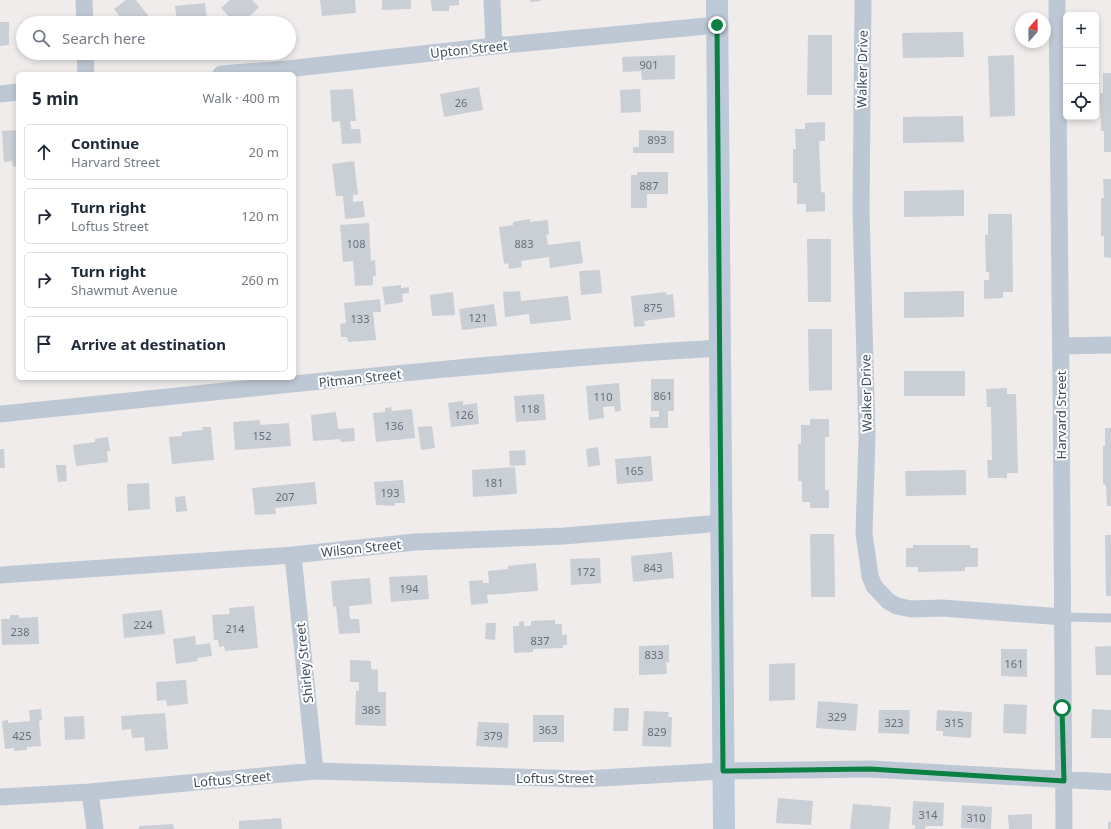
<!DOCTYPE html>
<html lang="en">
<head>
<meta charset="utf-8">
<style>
  body { margin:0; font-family:"Noto Sans",sans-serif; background:#f2f2f3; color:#1f2937 }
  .controls { position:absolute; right:12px; top:12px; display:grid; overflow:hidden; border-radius:6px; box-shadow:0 2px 6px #0003 }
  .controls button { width:36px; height:36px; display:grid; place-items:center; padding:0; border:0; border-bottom:1px solid #e0e1e3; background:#fff; color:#1f2937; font:20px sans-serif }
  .compass { position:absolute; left:1015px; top:12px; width:36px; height:36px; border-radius:50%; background:#fff; box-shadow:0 2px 6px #0003; rotate:20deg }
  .stop { position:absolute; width:12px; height:12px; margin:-9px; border:3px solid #0b8043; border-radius:50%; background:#fff }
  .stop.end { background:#0b8043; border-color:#fff; box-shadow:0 1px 4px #0008 }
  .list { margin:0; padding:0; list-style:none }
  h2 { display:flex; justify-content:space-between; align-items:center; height:52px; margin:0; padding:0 16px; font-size:17px }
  h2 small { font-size:13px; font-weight:400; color:#747a83 }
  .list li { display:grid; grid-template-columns:26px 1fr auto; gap:12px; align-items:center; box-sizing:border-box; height:56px; margin:0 8px 8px; padding:0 8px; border:1px solid #e0e1e3; border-radius:6px }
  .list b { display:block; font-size:15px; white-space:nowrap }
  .list p { margin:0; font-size:13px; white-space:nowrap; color:#747a83 }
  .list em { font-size:13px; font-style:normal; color:#747a83 }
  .icon { flex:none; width:22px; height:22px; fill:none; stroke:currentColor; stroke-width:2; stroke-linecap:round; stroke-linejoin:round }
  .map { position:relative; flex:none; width:1111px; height:829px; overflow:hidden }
  .search { position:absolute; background:#fff; box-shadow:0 2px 6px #0003; left:16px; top:16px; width:280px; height:44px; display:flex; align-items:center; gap:10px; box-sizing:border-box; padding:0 14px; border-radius:22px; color:#747a83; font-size:15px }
  .panel { position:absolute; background:#fff; box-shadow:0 2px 6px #0003; left:16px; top:72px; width:280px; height:308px; border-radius:6px }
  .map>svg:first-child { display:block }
</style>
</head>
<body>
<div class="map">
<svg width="1111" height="829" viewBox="0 0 1111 829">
  <rect width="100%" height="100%" fill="#f0ecec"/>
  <path fill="#caced5" d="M126 0H136L150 18 143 23H119L123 20 114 9Z
    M230 0H252L259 7 243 23H235L221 8Z
    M320 0H355L356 13 322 16Z
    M382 0H411V9L382 10Z
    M431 0H459V5L449 6V11H432Z
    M530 0H541V1L530 2Z
    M205 3 207 23H177L175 6Z
    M51 21V23H34L33 22Z
    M0 22H9V45L0 46Z
    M21 22H23V34H22Z
    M963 32 964 57 903 58 902 33Z
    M808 35H832V95H807Z
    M675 55V79L642 80 641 71 623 72 622 57Z
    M1014 55 1015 116 990 117 988 56Z
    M1103 73H1111V152H1104V131H1101L1100 93H1103Z
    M479 87 483 110 444 117 440 94Z
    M353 89 356 121H350L351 129H360L361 143 342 144 340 121 332 122 330 90Z
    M640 89 641 112 621 113 620 90Z
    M963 116 964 142 903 143V117Z
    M825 122V141H819L821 192 825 193V211L806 212V204H797V183H793V149H796L795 129H805V123Z
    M18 130V166L13 167 12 161 4 162 2 131Z
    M639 130 674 131V153H633V147H639Z
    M354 161 358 194 353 195V202L363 201 365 217 345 219 343 196H336L332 164Z
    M637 172H668V194H647V208H631V175H637Z
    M1103 179H1111V258L1104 257V236H1101V198H1104Z
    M964 190V216L904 217V191Z
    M988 214H1012L1013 292H1003V298L984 299V280H989V272H986L985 235H988Z
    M530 219V222L548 220 549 234 546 235 548 245 580 241 583 263 550 268 549 257 521 261 522 267 509 269 508 263 504 264 499 227 513 225V222Z
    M369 223 371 261 375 260 376 276H373V285L355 286 353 261 343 262 340 225Z
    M807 239H831V302H808Z
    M600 270 602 293 581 295 579 271Z
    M401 285V288L409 287V293L402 294 403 302 385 305 382 287Z
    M520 291 521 301 568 296 571 320 530 324 529 314 505 317 503 292Z
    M964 291V317L904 318V292Z
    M453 292 455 315 432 316 430 295Z
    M666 292 667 295 673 294 675 317 644 321 645 326 634 327 631 296Z
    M380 299 381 312H373L376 340 348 342 347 337H341L340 324 346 323 344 303Z
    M494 304 497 326 462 330 459 309Z
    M808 329H832V390L809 391Z
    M904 371H965V396H904Z
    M651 379H674V411H668V428H650V417H659V411H651Z
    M619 383 621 411 615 412 614 406 603 407 604 418 589 420 586 386Z
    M1007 388V394H1016L1018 473H1007V478H988L987 460H992L991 407H987L986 389Z
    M544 394 546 420 516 422 514 396Z
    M463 401V405L477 403 479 424 451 427 448 403Z
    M391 407 392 411 412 409 415 438 376 442 373 413 385 412V408Z
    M336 412 338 429 354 428 355 441 341 442 340 439 313 441 311 415Z
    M810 419H829V437H825V490H829V508H810V502H802V481H798V444H801V425H810Z
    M260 420V425L289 423 291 446 235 450 233 422Z
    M432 426 435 448 421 450 418 427Z
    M202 427H211L214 460 172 464 169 437 182 436V432L203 430Z
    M1105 428H1111V506H1107L1106 485 1103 484V446H1105Z
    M108 437 110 451H107L108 462 76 466 73 445 95 442V439Z
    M598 447 600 465 588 467 586 449Z
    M0 449H4L5 468H0Z
    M525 450 526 465 510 466 509 451Z
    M651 456 653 481 617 484 615 459Z
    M56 465H66L67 481 58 482Z
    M515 467 517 494 473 497 472 470Z
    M966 470V495L906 496 905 471Z
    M403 480 405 503H395V506L376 505 374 482Z
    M315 482 317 504 275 508 276 514 255 515 252 488Z
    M149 483 150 509 128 511 127 484Z
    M185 496 187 511 176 512 175 497Z
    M810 534H834L835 597H811Z
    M1105 535H1111V596H1106Z
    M913 545H970V548H978V567H965V571L918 572V567H906V548H913Z
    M672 552 674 578 633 582 631 556Z
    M600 558 601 583 571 585 570 559Z
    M536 563 538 591 487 595 488 603 471 605 469 581 483 580V583H489L488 571 508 569V566Z
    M427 575 429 599 391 602 389 577Z
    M370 578 372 604 349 606 350 619H359L360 633 339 634 336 606 333 607 331 581Z
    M254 606 258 648 225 651 224 646 219 647 218 640H214L212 615 230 614 229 608Z
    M162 610 165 634 124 638 122 614Z
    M10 615H19V618L38 617 39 644 2 645 1 619H10Z
    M555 620V624H562V635L567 634V645H563V648L533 649V652L514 653 513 626H519V622L524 621V626H531V621Z
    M486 623H496L495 640 485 639Z
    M195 636 196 645 210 643 212 656 197 658 198 661 176 664 173 639Z
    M669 645V662H666L667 674 639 675V646Z
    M1111 646V675H1096L1095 647Z
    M1001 649H1027V677L1001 676Z
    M350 660 371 661V669L378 670V692H386V726L355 725 356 691H359V682H350Z
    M795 663V700L769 701V664Z
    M186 680 188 704 167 706 166 700 157 701 156 682Z
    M818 701 858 704 856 731 816 728Z
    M1004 704 1027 705 1026 734 1003 733Z
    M614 708H629L628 731H613Z
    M41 709 42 720 39 721 41 746 27 747V750L14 751V748L5 749 2 721 8 720V723L30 721 29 710Z
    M1092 709 1111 710V738H1091Z
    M879 710H910L909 734 878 733Z
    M937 710 972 712 971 738 943 736V731H936Z
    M644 711 669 712 668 717H672L671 747 642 746Z
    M165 713 168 749 145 751 144 737 132 738 131 729 122 730 121 716Z
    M533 715H564V742H533Z
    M84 716 85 739 65 740 64 717Z
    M478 722 509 723 508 748 476 746Z
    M778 798 813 801 811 825 776 823Z
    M913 801 944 803 943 826H926L925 829H915V825H912Z
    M853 804 891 807 889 829H850Z
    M962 805 992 807 991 829 961 828Z
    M1032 814V829H1009L1008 815Z
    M281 818 282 829H239V821Z
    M1108 822H1111V829H1108Z
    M173 824 174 829H139V826Z"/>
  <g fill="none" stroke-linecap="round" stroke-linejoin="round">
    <path stroke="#bec8d4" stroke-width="9" d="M1064 617 1111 618"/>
    <path stroke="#bec8d4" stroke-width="17" d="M84 0 85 23
      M492 0 494 46
      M863 0 861 210 867 438 864 533 870 576 874 586 888 601 897 606 911 609 942 608 1064 617
      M1057 0C1060 276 1063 553 1064 829
      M85 53 86 74
      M221 74 287 69 494 46 717 25
      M0 94 18 92
      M1061 346 1111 345
      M0 414C240 390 480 362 720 348
      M293 555 315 771
      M0 575 293 555 415 542 564 536 722 523
      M90 792 95 829
      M0 797 90 792 315 771 583 779 723 771 870 769 1111 782"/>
    <path stroke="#bcc9d8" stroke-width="22" d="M717 0 724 829"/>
  </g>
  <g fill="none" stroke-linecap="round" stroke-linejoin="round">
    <path stroke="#0b8043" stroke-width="5" d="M717 25 723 771 870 769 1064 781 1062 708"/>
  </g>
  <g text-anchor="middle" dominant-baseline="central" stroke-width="4" stroke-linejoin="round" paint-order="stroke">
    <g font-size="11" fill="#656f7a">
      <text x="649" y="64">901</text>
      <text x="461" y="102">26</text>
      <text x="657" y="139">893</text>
      <text x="649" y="185">887</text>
      <text x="356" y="243">108</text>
      <text x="524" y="243">883</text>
      <text x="653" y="307">875</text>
      <text x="478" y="317">121</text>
      <text x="360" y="318">133</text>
      <text x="663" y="395">861</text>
      <text x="603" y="396">110</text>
      <text x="530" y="408">118</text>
      <text x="464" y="414">126</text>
      <text x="394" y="425">136</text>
      <text x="262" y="435">152</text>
      <text x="634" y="470">165</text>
      <text x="494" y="482">181</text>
      <text x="390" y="492">193</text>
      <text x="285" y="496">207</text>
      <text x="653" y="567">843</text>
      <text x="586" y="571">172</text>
      <text x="409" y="588">194</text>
      <text x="143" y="624">224</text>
      <text x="235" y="628">214</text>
      <text x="20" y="631">238</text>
      <text x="540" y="640">837</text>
      <text x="654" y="654">833</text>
      <text x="1014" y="663">161</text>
      <text x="371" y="709">385</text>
      <text x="837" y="716">329</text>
      <text x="894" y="722">323</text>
      <text x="954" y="722">315</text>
      <text x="548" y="729">363</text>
      <text x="657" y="731">829</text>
      <text x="22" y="735">425</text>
      <text x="493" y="735">379</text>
      <text x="928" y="814">314</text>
      <text x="976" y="817">310</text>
    </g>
    <g font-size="13" fill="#434f5c" stroke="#fff">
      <text transform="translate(469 49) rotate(-6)">Upton Street</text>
      <text transform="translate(862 69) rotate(-89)">Walker Drive</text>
      <text transform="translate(360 378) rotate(-6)">Pitman Street</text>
      <text transform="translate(866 393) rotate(-91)">Walker Drive</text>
      <text transform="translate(1061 415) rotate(-90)">Harvard Street</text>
      <text transform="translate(361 548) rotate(-6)">Wilson Street</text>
      <text transform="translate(304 663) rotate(-96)">Shirley Street</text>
      <text x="555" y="778">Loftus Street</text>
      <text transform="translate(232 779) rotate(-5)">Loftus Street</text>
    </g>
  </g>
</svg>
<div class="controls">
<button>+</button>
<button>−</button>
<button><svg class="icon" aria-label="locate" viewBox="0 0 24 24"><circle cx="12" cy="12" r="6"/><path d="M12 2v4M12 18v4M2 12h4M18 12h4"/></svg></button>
</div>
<svg class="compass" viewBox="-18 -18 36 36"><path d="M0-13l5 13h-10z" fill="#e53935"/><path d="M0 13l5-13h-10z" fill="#747a83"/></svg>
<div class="stop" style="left:1062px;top:708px"></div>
<div class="stop end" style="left:717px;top:25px"></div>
<div class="search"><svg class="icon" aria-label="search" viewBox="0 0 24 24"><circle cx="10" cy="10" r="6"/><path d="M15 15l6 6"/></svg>Search here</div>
<section class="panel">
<h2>5 min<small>Walk · 400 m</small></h2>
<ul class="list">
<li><svg class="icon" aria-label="ahead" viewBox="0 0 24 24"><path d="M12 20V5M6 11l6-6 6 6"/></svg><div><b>Continue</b><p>Harvard Street</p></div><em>20 m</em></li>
<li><svg class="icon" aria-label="right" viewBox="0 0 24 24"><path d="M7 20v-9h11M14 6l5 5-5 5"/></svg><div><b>Turn right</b><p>Loftus Street</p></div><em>120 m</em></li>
<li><svg class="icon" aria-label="right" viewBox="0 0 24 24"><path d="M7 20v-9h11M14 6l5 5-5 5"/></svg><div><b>Turn right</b><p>Shawmut Avenue</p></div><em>260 m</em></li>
<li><svg class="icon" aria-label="arrive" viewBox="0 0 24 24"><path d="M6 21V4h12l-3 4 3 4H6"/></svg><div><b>Arrive at destination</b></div></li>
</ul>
</section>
</div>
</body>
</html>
